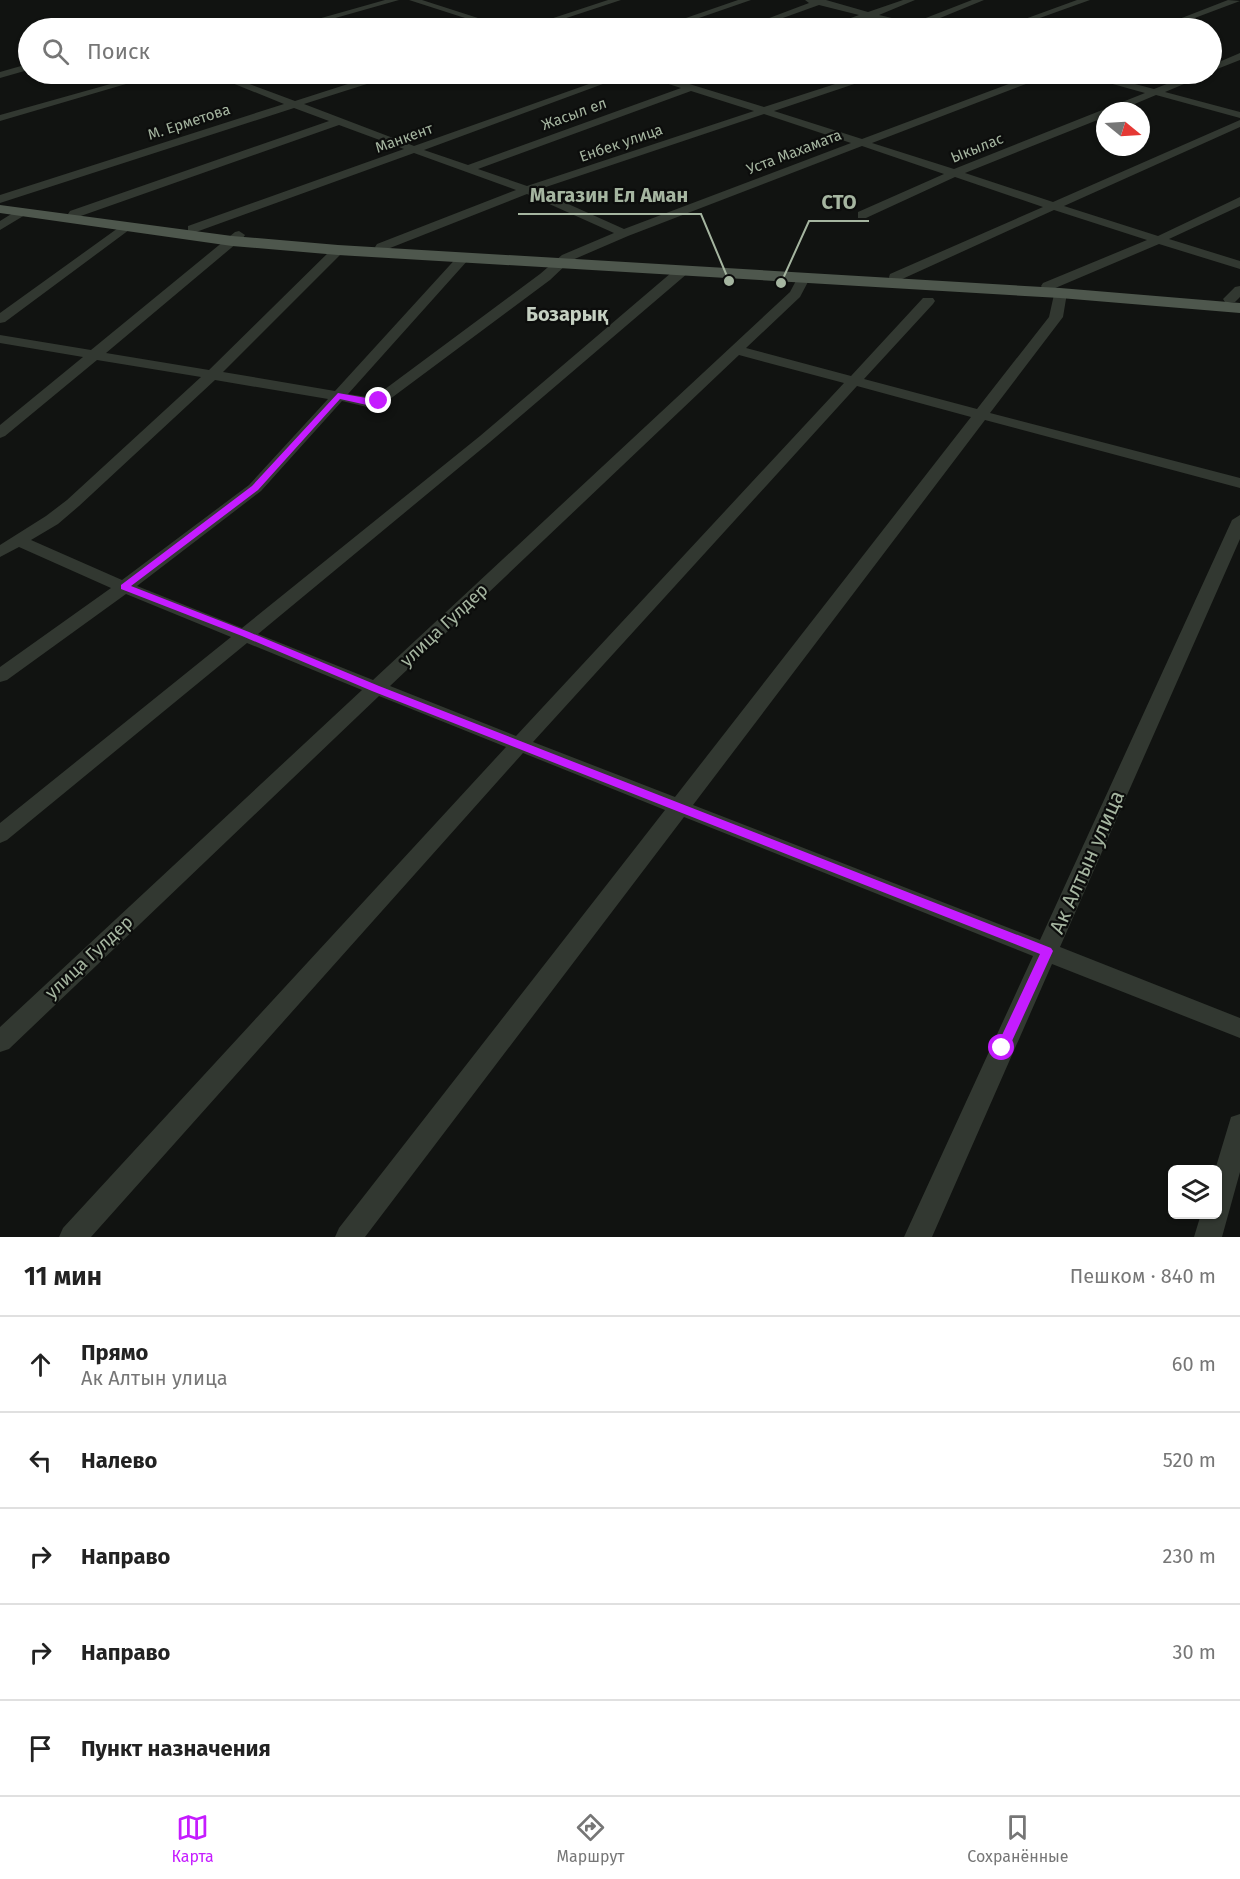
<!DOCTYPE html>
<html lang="ru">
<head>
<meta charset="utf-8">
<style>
  body { margin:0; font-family:"Fira Sans",sans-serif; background:#f2f2f2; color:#222 }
  .controls { position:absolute; right:18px; bottom:18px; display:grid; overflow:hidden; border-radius:9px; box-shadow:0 2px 4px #0004 }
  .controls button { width:54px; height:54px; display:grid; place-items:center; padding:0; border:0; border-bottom:2px solid #e0e0e0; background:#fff; color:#222; font:30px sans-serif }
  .compass { position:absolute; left:1096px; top:102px; width:54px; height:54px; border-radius:50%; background:#fff; box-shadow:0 2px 4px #0004; rotate:108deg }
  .stop { position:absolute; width:18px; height:18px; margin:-14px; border:4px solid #c51cff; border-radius:50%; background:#fff }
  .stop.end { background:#c51cff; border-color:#fff; box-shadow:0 2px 6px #0008 }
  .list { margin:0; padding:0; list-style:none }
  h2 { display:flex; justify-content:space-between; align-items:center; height:78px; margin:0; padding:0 24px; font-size:26px }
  h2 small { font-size:20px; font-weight:400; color:#767676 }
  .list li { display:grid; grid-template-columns:39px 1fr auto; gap:18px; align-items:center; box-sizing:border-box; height:96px; padding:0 24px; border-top:2px solid #e0e0e0 }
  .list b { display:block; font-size:22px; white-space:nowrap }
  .list p { margin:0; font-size:20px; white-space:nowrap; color:#767676 }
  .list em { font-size:20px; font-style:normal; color:#767676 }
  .icon { flex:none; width:33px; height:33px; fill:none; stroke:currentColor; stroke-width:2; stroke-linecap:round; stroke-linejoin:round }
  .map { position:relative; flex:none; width:1240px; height:1237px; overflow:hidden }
  .search { position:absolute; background:#fff; box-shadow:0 2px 4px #0004; left:18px; right:18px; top:18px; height:66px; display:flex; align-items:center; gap:15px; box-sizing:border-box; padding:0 21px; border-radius:33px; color:#767676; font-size:22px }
  .sheet { height:558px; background:#fff }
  nav { display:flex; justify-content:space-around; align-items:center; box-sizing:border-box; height:84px; border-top:2px solid #e0e0e0; background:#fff; font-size:16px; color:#767676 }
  nav a { display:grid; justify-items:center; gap:3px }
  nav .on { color:#c51cff }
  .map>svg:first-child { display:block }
</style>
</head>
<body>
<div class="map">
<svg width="1240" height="1237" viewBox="0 0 1240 1237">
  <rect width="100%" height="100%" fill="#111311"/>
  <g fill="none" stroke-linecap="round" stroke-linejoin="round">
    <path fill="#323831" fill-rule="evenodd" d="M385 0H399L300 28H286Z
      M409 0H422L509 28H496Z
      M608 0H621L536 28H523Z
      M738 0H751L670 28H657Z
      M805 0H826L868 12 903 0H915L879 15 913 23 972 0H984L923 25 926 28C907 28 884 17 870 18 855 19 843 28 828 28L829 26 859 15 819 5 755 28H743L809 3Z
      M1077 0H1090L1012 28H1000Z
      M1228 0 1240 1 1168 28H1156Z
      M193 20 198 23 196 25 182 28H168Z
      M1240 53V60L1212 71V65Z
      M28 64V70L0 78V72Z
      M146 74H160L0 121V115Z
      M210 74H223L295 101 379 74H393L392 76 304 104 414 146 617 74H630L424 150 468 165 681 88 644 76 643 74H657L764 107 866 74H879L878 76 774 111 862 139 1035 74H1048L1047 76 872 143 954 169 1145 93 1084 76 1083 74H1097L1154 89 1192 74H1204L1203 76 1165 92 1240 112V118L1156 95 1118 111H1105V117L965 173 1053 202 1240 120V127L1064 206 1158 236 1240 197V206L1169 239 1240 261V269L1159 244 1053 289H1043L1041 286 1043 283 1147 240 1054 210 900 280H890L889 277 890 274 1043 207 955 177 866 218H858V212L944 174 862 146 628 236 570 261 550 280 382 405 367 407 342 401 261 491 137 586 242 628 480 436 678 267H688L689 270 688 273 490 442 258 634 373 680 790 292 799 275 804 274 810 278 800 297 746 348 851 376 923 298H933L935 301 933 304 864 379 977 409 1049 317 1055 290H1065L1067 293 1063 317 990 413 1240 478V488L985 420 693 805 1040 940 1232 520 1240 515V539L1060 947 1240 1018V1038L1052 964 932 1237H904L1033 956 684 817 365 1237H335L339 1228 665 810 523 753 91 1237H59L63 1228 506 747 379 696 9 1049 0 1052V1027L362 690 247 643 7 840 0 843V823L231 637 126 594 7 680 0 682V667L111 588 19 547 0 557V545L46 516 67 500 201 377 97 360 5 436 0 438V425L83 357 0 343V335L91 350 235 232 239 231 245 235 243 238 106 353 209 370 334 247H342L344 250 342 253 223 372 335 391 460 254H468L470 257 468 260 348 394 373 398 540 274 562 255 614 233 527 194 385 250H377L375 247 377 244 516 190 414 153 196 232H188V226L404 149 339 125 78 217H70L68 214 70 211 329 121 294 108 0 203V195L284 104ZM691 91 754 111 527 186 478 169ZM764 114 851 143 624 229 537 190ZM739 355 844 383 516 736 390 686ZM215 380 328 399 249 485 122 580 31 540 58 524 79 506ZM857 386 971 417 675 797 533 742Z
      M21 208 27 212 25 215 0 230V221Z
      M125 223 129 224V230L5 322 0 323V313Z
      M1240 286V297L1235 302H1225L1223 299 1235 287Z
      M1240 1114V1172L1222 1237H1194L1201 1214H1218V1170H1215L1231 1117Z"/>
    <path fill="#4e574d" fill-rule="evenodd" d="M0 205 232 236 338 245 1060 288 1240 303V313L1060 298 338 255 232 246 0 213Z"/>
  </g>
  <path fill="#c51cff" d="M338 393 383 401 367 405 340 399 258 490 131 586 249 632 379 686 1051 948 1053 951 1007 1052H998L996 1048 1040 954 372 691 242 636 121 589V585L252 486Z"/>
  <g text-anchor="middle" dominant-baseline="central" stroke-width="4.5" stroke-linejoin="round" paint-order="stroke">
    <g font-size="15" fill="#a5b5a0" stroke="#0c0d0c">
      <text transform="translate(574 114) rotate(-20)">Жасыл ел</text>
      <text transform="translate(189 122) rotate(-18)">М. Ерметова</text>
      <text transform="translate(404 138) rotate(-20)">Манкент</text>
      <text transform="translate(621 143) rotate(-19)">Енбек улица</text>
      <text transform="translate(977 148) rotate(-22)">Ыкылас</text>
      <text transform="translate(794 152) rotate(-21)">Уста Махамата</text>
    </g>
    <g font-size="18" fill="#a5b5a0" stroke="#0c0d0c">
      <text transform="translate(444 625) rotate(-43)">улица Гулдер</text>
      <text transform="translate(89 957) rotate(-43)">улица Гулдер</text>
    </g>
    <g font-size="20" font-weight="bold" fill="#c5d0c2" stroke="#0c0d0c">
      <text x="567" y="314">Бозарық</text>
    </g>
    <g font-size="21" fill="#a5b5a0" stroke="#0c0d0c">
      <text transform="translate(1087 862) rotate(-66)">Ак Алтын улица</text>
    </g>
  </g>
  <path fill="none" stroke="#a5b5a0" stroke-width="2" d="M729 281L701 214H518M781 283L809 221H869"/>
  <g fill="#a5b5a0" stroke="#0c0d0c" stroke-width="2">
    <circle cx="729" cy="281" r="6"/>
    <circle cx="781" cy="283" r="6"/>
  </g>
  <g font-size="20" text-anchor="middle" font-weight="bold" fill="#a5b5a0" stroke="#0c0d0c" stroke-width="4.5" stroke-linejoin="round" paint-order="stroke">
    <text x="609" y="202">Магазин Ел Аман</text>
    <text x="839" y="209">СТО</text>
  </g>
</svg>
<div class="controls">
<button><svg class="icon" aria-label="layers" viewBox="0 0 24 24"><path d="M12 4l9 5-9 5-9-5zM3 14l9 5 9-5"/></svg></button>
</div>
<svg class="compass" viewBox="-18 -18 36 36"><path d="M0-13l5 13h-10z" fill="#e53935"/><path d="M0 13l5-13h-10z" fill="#767676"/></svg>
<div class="stop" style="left:1002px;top:1048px"></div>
<div class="stop end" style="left:379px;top:401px"></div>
<div class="search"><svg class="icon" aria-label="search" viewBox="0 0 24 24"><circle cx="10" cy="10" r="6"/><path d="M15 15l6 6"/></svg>Поиск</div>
</div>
<section class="sheet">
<h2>11 мин<small>Пешком · 840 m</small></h2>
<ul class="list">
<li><svg class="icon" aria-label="ahead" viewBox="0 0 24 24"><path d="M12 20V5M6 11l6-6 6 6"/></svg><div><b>Прямо</b><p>Ак Алтын улица</p></div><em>60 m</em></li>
<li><svg class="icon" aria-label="left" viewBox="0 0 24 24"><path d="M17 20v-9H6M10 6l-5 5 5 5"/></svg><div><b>Налево</b></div><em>520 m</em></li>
<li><svg class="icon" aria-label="right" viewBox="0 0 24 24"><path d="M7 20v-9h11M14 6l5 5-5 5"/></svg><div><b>Направо</b></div><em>230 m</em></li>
<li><svg class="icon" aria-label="right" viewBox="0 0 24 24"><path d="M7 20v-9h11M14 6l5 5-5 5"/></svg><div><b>Направо</b></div><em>30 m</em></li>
<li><svg class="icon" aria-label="arrive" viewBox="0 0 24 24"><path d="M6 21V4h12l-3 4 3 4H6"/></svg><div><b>Пункт назначения</b></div></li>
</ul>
</section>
<nav>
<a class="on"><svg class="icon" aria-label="map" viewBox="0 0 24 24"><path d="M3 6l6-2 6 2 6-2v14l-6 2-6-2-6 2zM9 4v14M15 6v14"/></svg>Карта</a>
<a><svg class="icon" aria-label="directions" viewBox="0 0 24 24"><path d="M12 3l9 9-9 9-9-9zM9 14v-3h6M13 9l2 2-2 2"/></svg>Маршрут</a>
<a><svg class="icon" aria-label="saved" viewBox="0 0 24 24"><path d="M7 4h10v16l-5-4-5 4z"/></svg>Сохранённые</a>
</nav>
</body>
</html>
